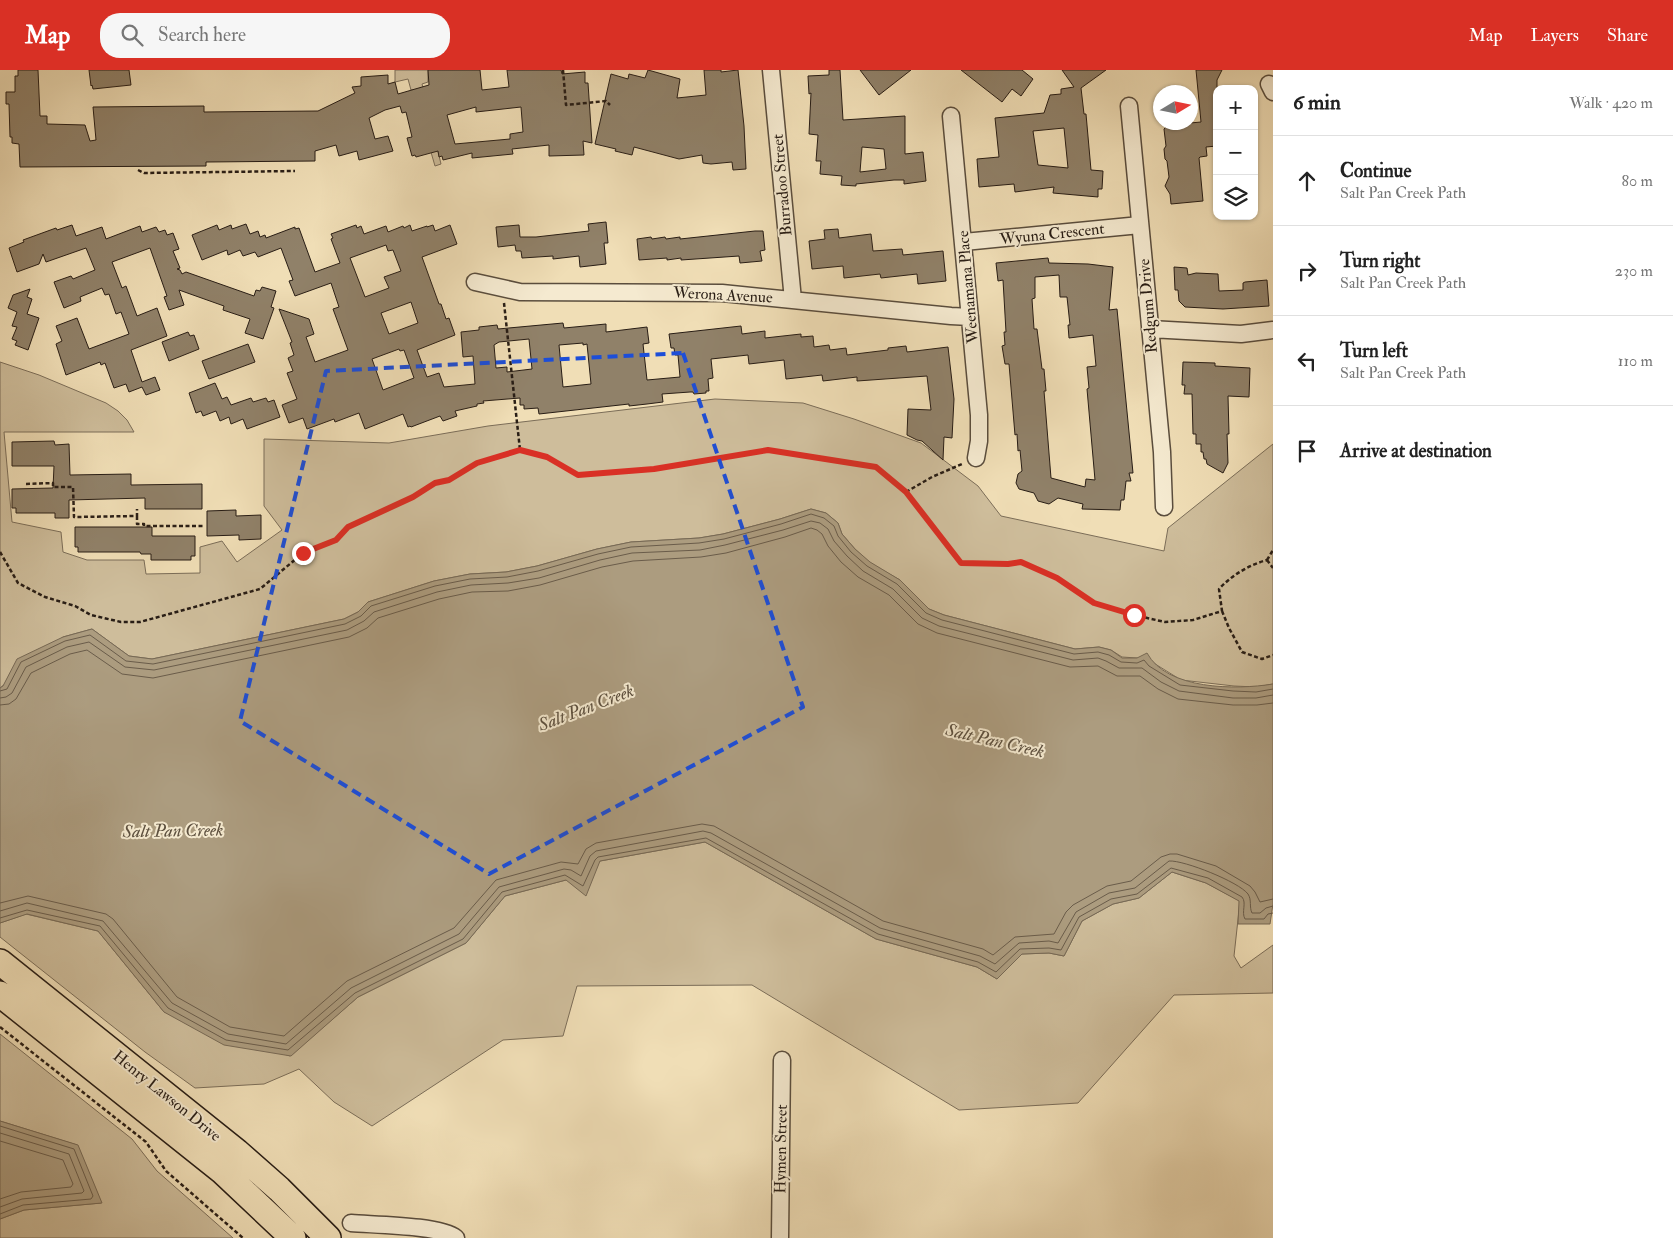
<!DOCTYPE html>
<html lang="en">
<head>
<meta charset="utf-8">
<style>
  body { margin:0; font-family:"IM FELL Double Pica",serif; background:#f6f6f6; color:#222 }
  .controls { position:absolute; right:15px; top:15px; display:grid; overflow:hidden; border-radius:10px; box-shadow:0 1px 4px #0004 }
  .controls button { width:45px; height:45px; display:grid; place-items:center; padding:0; border:0; border-bottom:1px solid #e0e0e0; background:#fff; color:#222; font:25px sans-serif }
  .compass { position:absolute; left:1153px; top:15px; width:45px; height:45px; border-radius:50%; background:#fff; box-shadow:0 1px 4px #0004; rotate:80deg }
  .stop { position:absolute; width:15px; height:15px; margin:-11px; border:4px solid #d93025; border-radius:50%; background:#fff }
  .stop.end { background:#d93025; border-color:#fff; box-shadow:0 1px 5px #0008 }
  .list { margin:0; padding:0; list-style:none }
  h2 { display:flex; justify-content:space-between; align-items:center; height:65px; margin:0; padding:0 20px; font-size:21px }
  h2 small { font-size:16px; font-weight:400; color:#767676 }
  .list li { display:grid; grid-template-columns:32px 1fr auto; gap:15px; align-items:center; box-sizing:border-box; height:90px; padding:0 20px; border-top:1px solid #e0e0e0 }
  .list b { display:block; font-size:19px; white-space:nowrap }
  .list p { margin:0; font-size:16px; white-space:nowrap; color:#767676 }
  .list em { font-size:16px; font-style:normal; color:#767676 }
  .icon { flex:none; width:28px; height:28px; fill:none; stroke:currentColor; stroke-width:2; stroke-linecap:round; stroke-linejoin:round }
  .map { position:relative; flex:none; width:1273px; height:1168px; overflow:hidden }
  header { display:flex; align-items:center; gap:30px; box-sizing:border-box; height:70px; padding:0 25px; background:#d93025; color:#fff }
  header strong { font-size:24px }
  nav { display:flex; gap:28px; margin-inline-start:auto; font-size:18px }
  .search { width:350px; height:45px; background:#f6f6f6; display:flex; align-items:center; gap:12px; box-sizing:border-box; padding:0 18px; border-radius:20px; color:#767676; font-size:19px }
  main { display:flex }
  aside { flex:1; background:#fff }
  .map>svg:first-child { display:block }
</style>
</head>
<body>
<header>
<strong>Map</strong>
<div class="search"><svg class="icon" aria-label="search" viewBox="0 0 24 24"><circle cx="10" cy="10" r="6"/><path d="M15 15l6 6"/></svg>Search here</div>
<nav><a>Map</a><a>Layers</a><a>Share</a></nav>
</header>
<main>
<div class="map">
<svg width="1273" height="1168" viewBox="0 0 1273 1168">
  <rect width="100%" height="100%" fill="#f0deb6"/>
  <filter id="stains"><feTurbulence type="fractalNoise" baseFrequency=".004" numOctaves="4"/><feColorMatrix values="0 0 0 0 .2 0 0 0 0 .09 0 0 0 0 .02 0 0 0 .5 -.17"/></filter>
  <radialGradient id="worn" r=".72"><stop offset=".6" stop-color="#630" stop-opacity="0"/><stop offset="1" stop-color="#630" stop-opacity=".3"/></radialGradient>
  <path fill="#cebd9b" stroke="#7b6d58" d="M395 0H428V12L422 14 437 69H435L441 94 435 96 413 20H411L408 9 395 12Z
    M0 292 39 305 106 333 118 341 127 350 134 362H4L12 452 61 462 63 482 87 490H144L146 504 200 503V477L222 471 237 492 282 460 264 436V369L389 373 488 356 715 329 803 333 854 349 921 373 978 416 1001 446 1164 481 1168 458 1273 374V614L1256 617 1234 616 1181 610 1152 592 1137 588 1122 587 1111 580 1099 577 1075 579 944 545 929 539 900 510 870 493 855 479 842 464 838 453 826 443 811 439 780 449 723 464 699 468 631 472 597 479 537 496 506 502 470 504 434 511 368 532 358 542 344 549 152 589 129 586 92 559 63 567 0 618Z
    M705 772 876 869 977 897 997 909 1022 884 1049 883 1064 886 1082 851 1113 834 1139 828 1172 802 1206 813 1240 831 1234 886 1241 898 1273 875V923L1174 925 1078 1033 959 1040 752 915 577 916 563 966 503 970 372 1056 334 1032 299 999 264 1014 195 1018 145 982 0 867V853L26 844 98 861 164 942 290 986 358 927 466 873 505 826 566 810 600 791Z
    M0 964 132 1069 157 1101 233 1168H0V1149L24 1140 101 1133 77 1075 0 1051Z"/>
  <path fill="#ac9c7f" stroke="#776955" d="M811 439 826 443 838 453 842 464 855 479 870 492 900 510 929 539 944 545 1075 579 1099 577 1111 580 1122 588H1137L1147 583C1167 620 1236 620 1273 614V834L1270 854H1238L1239 831 1206 813 1172 802 1139 828 1113 834 1082 851 1064 886 1049 883 1022 884 997 909 977 897 876 869 705 772 600 791 586 826 566 810 505 826 466 873 358 927 291 986 224 975 164 942 98 861 27 844 0 853V618L3 616 17 589 63 567 92 559 129 586 152 589 344 549 358 542 368 532 434 511 470 504 506 502 537 496 597 479 631 472 699 468 723 464 780 449Z
    M0 1051 78 1075 102 1133 24 1140 0 1149Z"/>
  <g fill="none" stroke-linecap="round" stroke-linejoin="round">
    <path stroke="#6a5c4a" stroke-width="1" d="M0 621 7 619 21 592 65 571 90 565 126 591 153 594 345 554 361 546 371 536 435 516 470 509 507 507 538 501 598 484 631 477 699 473 724 469 781 454 811 444 824 448 834 456 838 466 851 482 867 496 897 514 926 543 942 550 1074 584 1098 582 1109 585 1121 592 1137 593 1144 590 1149 596 1180 615 1233 621 1256 622 1273 619
      M0 628 6 627 12 623 26 597 67 577 89 572 125 597 154 600 347 560 364 551 374 542 437 522 471 515 508 513 539 508 600 490 632 483 700 480 725 475 783 460 811 451 820 453 828 459 834 471 847 486 863 501 893 519 922 548 939 556 1073 590 1098 588 1106 591 1119 598H1142L1161 612 1179 621 1233 628H1256L1273 625
      M0 635 9 634 16 629 31 603 70 584 87 580 122 604 153 608 349 567 367 558 378 548 439 529 472 522 508 521 540 515 602 497 633 491 701 487 726 483 785 467 811 458 817 460 822 464 828 476 841 492 858 507 889 525 918 554 937 563 1070 597 1098 596 1117 606H1140L1158 619 1178 629 1233 635H1257L1273 633
      M0 833 28 826 106 844 113 849 177 927 230 957 284 966 347 911 454 858 496 810 561 792 578 794 586 779 596 773 702 754 714 756 883 851 983 879 993 885 1015 867 1054 864 1066 842 1073 835 1107 816 1131 811 1161 787 1170 784H1177L1216 796 1250 816 1255 822 1260 832 1273 829
      M0 841 27 833 103 851 172 933 228 964 286 974 351 918 459 864 499 817 564 799 571 800 581 806 590 786 596 781 703 761 711 763 880 858 980 886 995 894 1019 873 1049 871 1058 873 1076 842 1109 823 1135 818 1169 791C1184 790 1239 812 1248 824 1252 830 1249 837 1252 843H1260L1266 838 1273 836
      M0 848 27 840 100 856 168 938 226 970 288 980 355 923 463 869 502 822 565 805 583 816 595 790 598 787 706 768 878 864 978 892 996 902 1020 879 1049 878 1061 880 1079 847 1111 829 1137 824 1171 798 1208 808 1242 827C1247 833 1241 842 1245 849H1264L1268 844 1273 843
      M0 1056 74 1079 93 1126 91 1129 23 1135 0 1144
      M0 1063 69 1084 84 1121 82 1123 22 1129 0 1137
      M0 1071 63 1090 73 1114 71 1117 21 1122 0 1129"/>
  </g>
  <path fill="#908169" stroke="#281d15" fill-rule="evenodd" d="M18 0H38L40 46H47V54L85 55 90 71 96 70 93 37 204 36V42L318 41 355 23 352 17 361 16V7L388 5V14L395 12 398 24 429 15 428 0H480L482 20 509 17 507 0H561L562 4 585 2V13H588L592 73 583 71 584 85 549 86V75L512 79 513 84 472 88V83L443 90 442 86 439 87 438 81 416 87 415 85 412 86 407 68 412 67 406 42 402 43 400 36 385 40 369 48 375 69 388 66 393 81 359 90 357 81 339 86 336 75 315 81V91L206 92V96L20 97 19 74 12 73V67H10L9 34H6V22H15V6H18ZM476 37V42L521 37 523 62 510 64V69L455 74 447 45Z
    M89 0H129L131 15 93 19 92 15 91 16Z
    M648 0 680 9 677 28 706 25 704 0H721V2L738 0 744 56 746 99 733 100 732 92 711 94 703 93 702 85 679 89 634 77 632 85 615 81 616 79 595 74 611 4 628 9 629 4 645 8Z
    M829 0H840L843 50 905 46V84L923 82 926 111 904 114V110H894L856 114V116L841 115 842 106 820 104 821 91H816L818 65 809 64 811 23 809 24 808 6 829 5ZM862 77 884 79 886 99 860 102Z
    M860 0H911L879 25Z
    M961 0H1022L1033 9 1021 26 1012 19 1002 32Z
    M1062 0H1106L1081 18 1084 44H1086L1091 100 1103 101 1102 119H1098V127L1053 123 1054 117 1015 122 1014 114 979 117 977 89 999 87 995 48 1044 43 1050 25 1061 24V19L1074 17ZM1064 58 1068 98 1038 95 1033 61Z
    M1196 0H1222L1217 10V76L1206 77 1207 86 1200 87 1199 88 1203 131 1171 134 1170 124 1165 116 1169 107 1167 91 1165 89 1164 79 1166 76 1164 59 1168 55 1201 52Z
    M606 152 608 173H604L606 194 580 197 579 186 553 189V186L522 188 521 181H516L515 175 498 177 496 157 519 155 520 167H536L589 161 588 154Z
    M246 154 250 164 258 161 260 167 265 165 266 168 295 157V159L299 158 315 202 340 193 331 169 333 168 331 164 356 155 357 158 361 156 364 164 386 156 388 162 403 156 404 158 410 155 412 161 427 156V157L433 155 435 161 450 155 457 174 422 187 439 234H441L446 249 449 248 455 265 417 280 427 307 439 303 444 317 475 314 473 286 463 287 461 262 479 260V257L497 255 498 259 563 253 564 258 606 254V262L647 257 649 273 643 274 647 310 680 307 678 285H675L674 278H671L669 264 741 256 742 264 765 261V268L801 264V267L813 266 814 277 829 275 830 280 846 278 847 285 888 280V278L906 276 907 282 948 277 954 329 952 368 944 367 943 390 922 371 917 370 907 365 908 339 931 340 927 306 857 311V307L823 311 822 305 786 309 784 290 749 294 748 285 711 289 713 308 708 309 709 321H706V323L694 324 693 322H690L662 324 663 332 647 334 629 336V334L539 344 538 338 524 339V335H520V328L483 331 484 333 477 334V336L455 341 457 346 443 351 440 346 411 357 410 356 408 357 403 344 365 359 359 343 335 352 334 349 307 359 303 348 289 353 282 335 297 329 287 303 293 301 288 288 294 285 290 273 292 272 279 239 309 249 314 264 306 267 315 292 348 280 333 239 339 237 331 213 295 226 289 211 293 210 281 178 258 187 255 182 243 186 240 180 228 185 227 180 202 190 192 165 217 155 219 160 231 155 232 159ZM386 175 388 181 393 180 401 201 384 207 389 218 365 227 350 188ZM411 232 418 253 389 264 381 243ZM529 269 532 299 507 302V297L496 298 494 275 499 272ZM583 273V275L587 274 591 314 563 317 559 275ZM399 279 400 281 404 280 414 308 383 320 372 289Z
    M72 155 76 166 102 157 106 169 140 156 142 162 156 157 159 162 165 160 167 165 173 163 179 179 173 181 180 198 177 199 180 200 182 204 186 202 254 226 256 220 260 221 262 217 276 221 271 237 274 238 263 269 245 263 250 249 223 240 224 236 179 220 184 235 169 240 164 227 167 226 150 178 112 192 122 218 126 216 137 246 157 238 167 266 131 280 142 312 155 307 160 320 146 325 142 317 129 322 126 314 114 318 105 293 101 295 100 292 66 305 56 274 62 271 56 256 77 248 89 279 129 264 121 242 116 244 109 224 105 225 102 218 80 227 81 231 64 238 54 212 71 206 73 209 95 200 86 178 46 192 43 184 39 194 17 202 9 178 24 172 23 170 56 158 57 160Z
    M838 159 839 168 871 164 873 181 902 179 903 185 943 181 946 211 918 214 917 204 881 208 880 204 844 208 843 196 812 199 809 171 825 169 824 160Z
    M755 161H763L765 180 760 181 762 191 740 193 739 186 681 190V188L667 190V188L639 190 637 169 651 167 652 169 665 167 666 169 680 167V169Z
    M1048 188 1049 193 1088 194 1113 197 1109 240 1117 239 1133 403H1129L1131 411H1126L1124 430H1121L1120 440 1082 439 1083 434 1058 428 1049 434 1038 431 1034 423 1019 419 1016 413 1018 404 1022 401 1020 380 1018 381 1017 364 1015 365 1009 294H1005L1002 276 1005 275 1004 262H1006L1003 210 998 211 996 193ZM1059 205 1060 227H1067L1070 255H1068L1069 268 1093 265 1096 296 1087 297 1089 318 1087 319 1095 410 1086 409 1085 417 1051 408 1044 321H1046L1044 299H1042L1037 259H1034L1032 229 1035 228V207Z
    M1174 197 1187 198 1188 205 1196 203 1218 204 1219 221 1243 220V213L1245 212 1267 210 1269 236 1223 239 1185 237 1179 231 1178 220H1175Z
    M30 219 27 227 32 229 27 244 39 248 28 280 15 275 17 271 12 269 17 257 12 256 17 242 8 238 13 225Z
    M188 262 190 266 194 265 199 279 169 291 162 272Z
    M248 274 255 292 209 309 202 291Z
    M1183 292 1215 293V296L1250 298 1249 327 1228 326 1229 364H1227L1228 393 1223 403 1207 394 1206 389H1204L1203 382H1201V374H1196V364H1193L1192 324H1184L1185 315H1182Z
    M215 313 222 329 227 327 231 335 251 328 253 332 266 328 268 332 274 330 280 347 247 359 243 349 231 354 229 347 220 351 216 341 203 346 201 341 196 343 189 323Z
    M54 371 55 375 69 374 70 405 131 404V415L202 414V439H145V428L69 430V448H55V443H16V438H12V419L53 418 54 396H12V372Z
    M236 440V446L261 445V469L239 470V465L207 466V441Z
    M75 457H152V466H195V486H191V490H151V484H141L140 482H78V477H75Z"/>
  <g fill="none" stroke-linecap="round" stroke-linejoin="round">
    <defs>
      <path id="minor" d="M771 0 793 230
        M1269 14 1273 22
        M1129 36 1162 382 1164 437
        M951 46 979 345V371L976 388
        M964 172 1140 155
        M475 212 520 222 722 223 951 246 970 247
        M1150 259 1241 264 1273 260
        M351 1153C374 1155 440 1155 456 1168
        M780 1168 782 990"/>
      <path id="primary" d="M0 892 237 1082 279 1119 328 1168
        M0 924 222 1101 293 1168"/>
    </defs>
    <use href="#minor" stroke="#5a4d3d" stroke-width="19"/>
    <use href="#primary" stroke="#281d15" stroke-width="28"/>
    <path stroke="#281d15" stroke-width="2.5" stroke-dasharray="4 2.5" stroke-linecap="butt" d="M563 0 566 35 606 31 610 35
      M138 100 144 103 295 101
      M504 233 520 380
      M26 414 53 413V417H73L74 447 137 446V439
      M906 422 932 407 962 394
      M137 446V454H144V456H203
      M0 482 18 513 45 527 75 536 91 545 121 552H140L260 519 303 483 336 470 348 457 413 427 435 413 449 410 477 393 520 380 547 387 577 405 654 399 768 380 876 397 906 422 961 493 1008 494 1021 492 1057 508 1094 533 1134 545 1165 552 1193 550 1222 541 1219 519C1232 505 1249 495 1267 490
      M1267 490 1273 480
      M1267 490 1273 498
      M1222 541 1229 558 1242 582 1262 589 1273 585
      M0 957 146 1072 166 1101 243 1168"/>
    <use href="#minor" stroke="#f5ead0" stroke-width="16"/>
    <use href="#primary" stroke="#f0deb6" stroke-width="25"/>
  </g>
  <g fill="none" stroke-linecap="round" stroke-linejoin="round">
    <path stroke="#d93025" stroke-width="6" d="M303 483 336 470 348 457 413 427 435 413 449 410 477 393 520 380 547 387 578 405 654 399 768 380 876 397 906 422 961 493 1008 494 1021 492 1057 508 1094 533 1134 545"/>
  </g>
  <path fill="none" stroke="#1d4ed8" stroke-width="4" stroke-dasharray="10 6" stroke-linejoin="round" d="M683 283 803 637 489 804 240 651 326 301Z"/>
  <g text-anchor="middle" dominant-baseline="central" stroke-width="4" stroke-linejoin="round" paint-order="stroke">
    <g font-size="16" fill="#281d15" stroke="#f5ead0">
      <text transform="translate(782 115) rotate(-95)">Burradoo Street</text>
      <text transform="translate(1052 164) rotate(-6)">Wyuna Crescent</text>
      <text transform="translate(968 217) rotate(-95)">Weenamana Place</text>
      <text transform="translate(723 225) rotate(3)">Werona Avenue</text>
      <text transform="translate(1148 236) rotate(-95)">Redgum Drive</text>
      <text transform="translate(167 1026) rotate(39)">Henry Lawson Drive</text>
      <text transform="translate(781 1079) rotate(-89)">Hymen Street</text>
    </g>
    <g font-size="18" font-style="italic" fill="#5d503f" stroke="#f5ead0">
      <text transform="translate(586 638) rotate(-21)">Salt Pan Creek</text>
      <text transform="translate(995 671) rotate(13)">Salt Pan Creek</text>
      <text transform="translate(173 761) rotate(-1)">Salt Pan Creek</text>
    </g>
  </g>
  <rect width="100%" height="100%" filter="url(#stains)"/>
  <rect width="100%" height="100%" fill="url(#worn)"/>
</svg>
<div class="controls">
<button>+</button>
<button>−</button>
<button><svg class="icon" aria-label="layers" viewBox="0 0 24 24"><path d="M12 4l9 5-9 5-9-5zM3 14l9 5 9-5"/></svg></button>
</div>
<svg class="compass" viewBox="-18 -18 36 36"><path d="M0-13l5 13h-10z" fill="#e53935"/><path d="M0 13l5-13h-10z" fill="#767676"/></svg>
<div class="stop" style="left:1134px;top:545px"></div>
<div class="stop end" style="left:303px;top:483px"></div>
</div>
<aside>
<h2>6 min<small>Walk · 420 m</small></h2>
<ul class="list">
<li><svg class="icon" aria-label="ahead" viewBox="0 0 24 24"><path d="M12 20V5M6 11l6-6 6 6"/></svg><div><b>Continue</b><p>Salt Pan Creek Path</p></div><em>80 m</em></li>
<li><svg class="icon" aria-label="right" viewBox="0 0 24 24"><path d="M7 20v-9h11M14 6l5 5-5 5"/></svg><div><b>Turn right</b><p>Salt Pan Creek Path</p></div><em>230 m</em></li>
<li><svg class="icon" aria-label="left" viewBox="0 0 24 24"><path d="M17 20v-9H6M10 6l-5 5 5 5"/></svg><div><b>Turn left</b><p>Salt Pan Creek Path</p></div><em>110 m</em></li>
<li><svg class="icon" aria-label="arrive" viewBox="0 0 24 24"><path d="M6 21V4h12l-3 4 3 4H6"/></svg><div><b>Arrive at destination</b></div></li>
</ul>
</aside>
</main>
</body>
</html>
